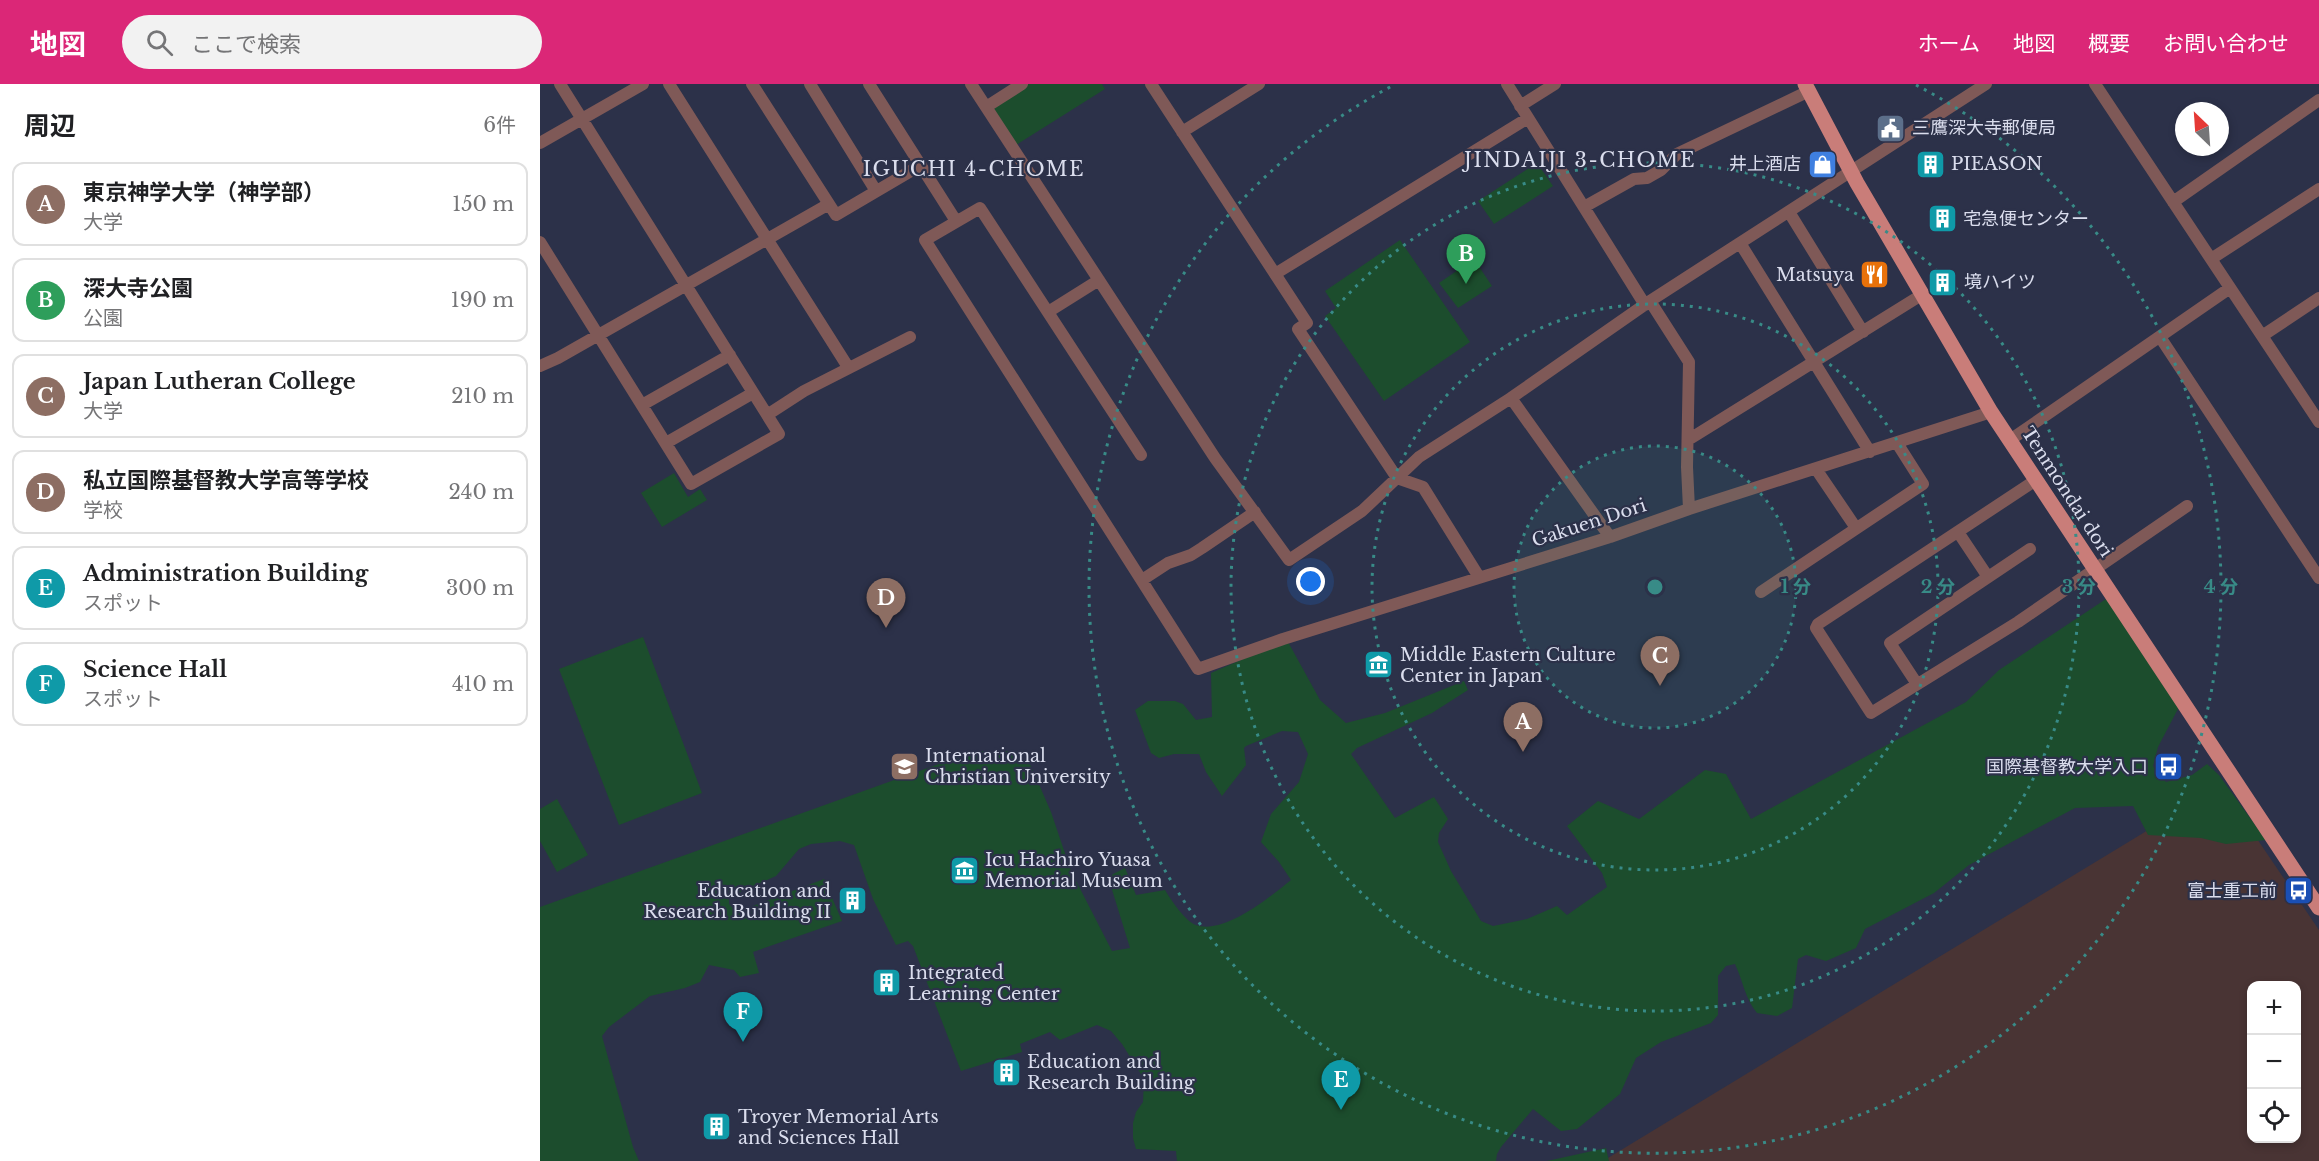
<!DOCTYPE html>
<html lang="ja">
<head>
<meta charset="utf-8">
<style>
  body { margin:0; font-family:"Libre Baskerville","Noto Sans JP",serif; background:#f2f2f2; color:#202124 }
  .controls { position:absolute; right:18px; bottom:18px; display:grid; overflow:hidden; border-radius:12px; box-shadow:0 3px 9px #0003 }
  .controls button { width:54px; height:54px; display:grid; place-items:center; padding:0; border:0; border-bottom:2px solid #e0e0e0; background:#fff; color:#202124; font:30px sans-serif }
  .compass { position:absolute; left:1635px; top:18px; width:54px; height:54px; border-radius:50%; background:#fff; box-shadow:0 3px 9px #0003; rotate:335deg }
  .you { position:absolute; left:771px; top:498px; width:21px; height:21px; margin:-15px; border:4px solid #fff; border-radius:50%; background:#1a73e8; box-shadow:0 0 0 9px #1a73e833 }
  .badge { display:grid; place-items:center; width:39px; height:39px; border-radius:50%; background:#db2777; color:#fff; font-size:20px; font-weight:700 }
  .pin { position:absolute; translate:-50% -50px; filter:drop-shadow(0 2px 3px #0008) }
  .pin::after { content:''; position:absolute; top:32px; width:21px; height:18px; background:inherit; clip-path:polygon(0 0,100% 0,50% 100%) }
  .list { margin:0; padding:0; list-style:none }
  h2 { display:flex; justify-content:space-between; align-items:center; height:78px; margin:0; padding:0 24px; font-size:26px }
  h2 small { font-size:20px; font-weight:400; color:#757577 }
  .list li { display:grid; grid-template-columns:39px 1fr auto; gap:18px; align-items:center; box-sizing:border-box; height:84px; margin:0 12px 12px; padding:0 12px; border:2px solid #e0e0e0; border-radius:12px }
  .list b { display:block; font-size:22px; white-space:nowrap }
  .list p { margin:0; font-size:20px; white-space:nowrap; color:#757577 }
  .list em { font-size:20px; font-style:normal; color:#757577 }
  .icon { flex:none; width:33px; height:33px; fill:none; stroke:currentColor; stroke-width:2; stroke-linecap:round; stroke-linejoin:round }
  .map { position:relative; flex:none; width:1779px; height:1077px; overflow:hidden }
  header { display:flex; align-items:center; gap:36px; box-sizing:border-box; height:84px; padding:0 30px; background:#db2777; color:#fff }
  header strong { font-size:28px }
  nav { display:flex; gap:33px; margin-inline-start:auto; font-size:21px }
  .search { width:420px; height:54px; background:#f2f2f2; display:flex; align-items:center; gap:15px; box-sizing:border-box; padding:0 21px; border-radius:33px; color:#757577; font-size:22px }
  main { display:flex }
  aside { flex:1; background:#fff }
  .map>svg:first-child { display:block }
</style>
</head>
<body>
<header>
<strong>地図</strong>
<div class="search"><svg class="icon" aria-label="search" viewBox="0 0 24 24"><circle cx="10" cy="10" r="6"/><path d="M15 15l6 6"/></svg>ここで検索</div>
<nav><a>ホーム</a><a>地図</a><a>概要</a><a>お問い合わせ</a></nav>
</header>
<main>
<aside>
<h2>周辺<small>6件</small></h2>
<ul class="list">
<li><span class="badge" style="background:#8d6e63">A</span><div><b>東京神学大学（神学部）</b><p>大学</p></div><em>150 m</em></li>
<li><span class="badge" style="background:#2e9e5b">B</span><div><b>深大寺公園</b><p>公園</p></div><em>190 m</em></li>
<li><span class="badge" style="background:#8d6e63">C</span><div><b>Japan Lutheran College</b><p>大学</p></div><em>210 m</em></li>
<li><span class="badge" style="background:#8d6e63">D</span><div><b>私立国際基督教大学高等学校</b><p>学校</p></div><em>240 m</em></li>
<li><span class="badge" style="background:#0f9aa8">E</span><div><b>Administration Building</b><p>スポット</p></div><em>300 m</em></li>
<li><span class="badge" style="background:#0f9aa8">F</span><div><b>Science Hall</b><p>スポット</p></div><em>410 m</em></li>
</ul>
</aside>
<div class="map">
<svg width="1779" height="1077" viewBox="0 0 1779 1077">
  <rect width="100%" height="100%" fill="#2c3149"/>
  <path fill="#493434" fill-rule="evenodd" d="M1651 720 1694 721 1779 846V1077H1063ZM1712 902H1756V1054H1712Z"/>
  <path fill="#1c4d2d" d="M477 0H562L565 5 476 61 453 23Z
    M997 79 1013 102 954 140 938 117Z
    M860 156 930 258 844 317 785 232 796 224 785 207Z
    M934 175 952 202 918 224 899 199Z
    M134 389 148 413 160 405 167 416 122 443 101 409Z
    M1566 515 1640 621 1618 663 1613 682 1626 698 1652 691 1667 680 1679 691 1726 756 1686 760 1661 754 1608 751 1593 722 1535 724 1429 781 1394 809 1325 845 1316 864 1286 877 1266 871 1258 875 1252 924 1237 932 1217 929C1205 915 1203 897 1195 880L1186 882 1178 892V931L1171 939 1121 958 1096 974 1080 1010 1037 1045 1021 1047 993 1025 961 1063 957 1070 956 1077H637L636 1067 596 1065 593 1054V1039L596 1028 603 1018 604 995 582 960 571 947 557 941 520 956 510 948 480 960 482 968 421 987 373 862 368 857 356 861 333 815 314 761 300 757 271 760 259 765 236 792 189 813V820L194 825 210 823 284 795 302 837 213 868 219 889 200 893 194 886 169 881 160 898 145 904 110 912 69 943 62 952 93 1063 99 1077H0V823L435 667H476L491 682 511 728 531 787 572 867 590 864 569 796 573 790 585 784 596 811 625 806C631 816 646 838 656 841 684 851 730 813 751 796L739 778 721 758 731 730 759 698 768 670 758 648 742 647 706 662 704 664 706 681 682 712 666 688 659 670H634L619 674 611 669 595 626 608 617H635L643 620 656 636 672 633 671 589 747 556 780 616 806 639 845 629 924 597 928 606 892 629 817 664 811 670 855 734 894 713 908 735 899 749 898 758 911 787 941 837 953 842 987 835 1017 822 1027 831 1067 803 1062 789 1027 742 1058 717 1099 735 1165 686 1186 690 1211 735 1426 618 1459 586Z
    M103 553 162 709 79 741 19 585Z
    M17 715 48 771 17 788 0 757V725Z
    M1066 1064 1069 1077H1007Z"/>
  <g fill="none" stroke-linecap="round" stroke-linejoin="round">
    <path stroke="#7f5957" stroke-width="12" d="M129 0 308 283
      M212 0 296 131 381 81
      M270 0 336 107
      M329 0 416 137
      M431 0 675 374 749 476 822 427 879 373 971 314 1110 217 1446 0
      M611 0 767 239 758 245 857 394 883 403 939 493
      M967 0 1105 221
      M1555 0 1779 338
      M980 22 1015 0
      M446 23 482 0
      M642 48 719 0
      M0 59 103 0
      M1633 118 1779 16
      M1044 123 1094 95 1107 94 1121 86 1137 70 1269 7
      M1249 128 1323 248
      M0 158 151 400 239 350 20 0
      M1200 159 1330 368
      M1671 175 1779 105
      M735 190 988 34
      M1110 217 1149 278 1147 383 1149 425
      M508 228 559 196
      M1722 252 1779 214
      M1620 253 1779 494
      M0 282 18 274 289 120
      M971 314 1070 453
      M102 321 190 271
      M227 331 264 307 370 253
      M1148 356 1383 210
      M1470 356 1690 204
      M126 359 213 309
      M601 371 440 124 385 156 658 585 743 555 1070 453 1149 425 1451 328
      M1276 385 1316 444
      M1496 396 1278 540 1276 544 1331 629 1478 538 1647 422
      M1418 448 1448 493
      M602 496 628 479 651 471 662 464 715 428
      M1221 508 1383 400 1357 359
      M1377 600 1350 559 1490 465"/>
    <path stroke="#c97d79" stroke-width="15" d="M1265 0 1317 99 1451 328 1779 824"/>
  </g>
  <circle cx="1115" cy="503" r="141" fill="#388b87" fill-opacity=".12"/>
  <g fill="none" stroke="#388b87" stroke-width="3" stroke-dasharray="3 6">
    <circle cx="1115" cy="503" r="141"/>
    <circle cx="1115" cy="503" r="283"/>
    <circle cx="1115" cy="503" r="424"/>
    <path d="M1376 1A566 566 0 1 1 854 1"/>
  </g>
  <defs>
    <symbol id="civic-square" viewBox="-11 -11 22 22"><rect x="-9" y="-9" width="18" height="18" rx="4" fill="#5c6f8a" stroke="#2c3149"/><path d="M-.6-6.5H3V-4.5H.6V-3L4-1V1h2V6H-6V1h2V-1L-.6-3ZM-1.2 2.5V6h2.4V2.5Z" fill="#fff"/></symbol>
    <symbol id="shop-square" viewBox="-11 -11 22 22"><rect x="-9" y="-9" width="18" height="18" rx="4" fill="#3f7fe0" stroke="#2c3149"/><path d="M-5-2.5h2.3a2.7 3.5 0 0 1 5.4 0H5L5.5 6h-11ZM-1.5-2.5h3a1.5 2.3 0 0 0-3 0Z" fill="#fff"/></symbol>
    <symbol id="building-square" viewBox="-11 -11 22 22"><rect x="-9" y="-9" width="18" height="18" rx="4" fill="#0f9aa8" stroke="#2c3149"/><path d="M-4-6H4V6H1V3H-1V6H-4ZM-2.5-4.3h1.7v1.8h-1.7ZM.8-4.3h1.7v1.8H.8ZM-2.5-1h1.7V.8h-1.7ZM.8-1h1.7V.8H.8Z" fill="#fff"/></symbol>
    <symbol id="restaurant-square" viewBox="-11 -11 22 22"><rect x="-9" y="-9" width="18" height="18" rx="4" fill="#e8710a" stroke="#2c3149"/><path d="M-5-6h1v4h1v-4h1v4h1v-4h1v5L-1.5 .5V6h-2V.5L-5-1ZM5-6V6H3V1.5H1.5Q1.5-4 5-6Z" fill="#fff"/></symbol>
    <symbol id="museum-square" viewBox="-11 -11 22 22"><rect x="-9" y="-9" width="18" height="18" rx="4" fill="#0f9aa8" stroke="#2c3149"/><path d="M0-6L6-3V-2H-6V-3ZM-5-1h2V3h-2ZM-1-1h2V3h-2ZM3-1h2V3H3ZM-6 4H6V6H-6Z" fill="#fff"/></symbol>
    <symbol id="university-square" viewBox="-11 -11 22 22"><rect x="-9" y="-9" width="18" height="18" rx="4" fill="#8d6e63" stroke="#2c3149"/><path d="M0-5L7-2L0 1L-7-2ZM-4 1L0 2.5L4 1V4Q0 6-4 4Z" fill="#fff"/></symbol>
    <symbol id="bus-square" viewBox="-11 -11 22 22"><rect x="-9" y="-9" width="18" height="18" rx="4" fill="#1a4fb4" stroke="#2c3149"/><path d="M-5-6H5V4H4V6H2V4H-2V6H-4V4H-5ZM-3.5-4V0h7V-4ZM-3.5 1.2v1.5H-2V1.2ZM2 1.2v1.5H3.5V1.2Z" fill="#fff"/></symbol>
  </defs>
  <g fill-rule="evenodd">
    <use href="#civic-square" x="1334" y="28" width="33" height="33"/>
    <use href="#shop-square" x="1266" y="64" width="33" height="33"/>
    <use href="#building-square" x="1374" y="64" width="33" height="33"/>
    <use href="#building-square" x="1386" y="118" width="33" height="33"/>
    <use href="#restaurant-square" x="1318" y="174" width="33" height="33"/>
    <use href="#building-square" x="1386" y="182" width="33" height="33"/>
    <use href="#museum-square" x="822" y="564" width="33" height="33"/>
    <use href="#university-square" x="348" y="666" width="33" height="33"/>
    <use href="#bus-square" x="1612" y="666" width="33" height="33"/>
    <use href="#museum-square" x="408" y="770" width="33" height="33"/>
    <use href="#bus-square" x="1742" y="790" width="33" height="33"/>
    <use href="#building-square" x="296" y="800" width="33" height="33"/>
    <use href="#building-square" x="330" y="882" width="33" height="33"/>
    <use href="#building-square" x="450" y="972" width="33" height="33"/>
    <use href="#building-square" x="160" y="1026" width="33" height="33"/>
  </g>
  <g text-anchor="middle" dominant-baseline="central" stroke-width="4.5" stroke-linejoin="round" paint-order="stroke">
    <g font-size="18" fill="#dadded" stroke="#2c3149" text-anchor="start">
      <text x="1372" y="44">三鷹深大寺郵便局</text>
      <text x="1261" y="80" text-anchor="end">井上酒店</text>
      <text x="1411" y="80">PIEASON</text>
      <text x="1423" y="135">宅急便センター</text>
      <text x="1314" y="191" text-anchor="end">Matsuya</text>
      <text x="1424" y="198">境ハイツ</text>
      <text x="860" y="571">Middle Eastern Culture<tspan x="860" dy="21">Center in Japan</tspan></text>
      <text x="385" y="672">International<tspan x="385" dy="21">Christian University</tspan></text>
      <text x="1608" y="683" text-anchor="end">国際基督教大学入口</text>
      <text x="445" y="776">Icu Hachiro Yuasa<tspan x="445" dy="21">Memorial Museum</tspan></text>
      <text x="291" y="807" text-anchor="end">Education and<tspan x="291" dy="21">Research Building II</tspan></text>
      <text x="1737" y="807" text-anchor="end">富士重工前</text>
      <text x="368" y="889">Integrated<tspan x="368" dy="21">Learning Center</tspan></text>
      <text x="487" y="978">Education and<tspan x="487" dy="21">Research Building</tspan></text>
      <text x="198" y="1033">Troyer Memorial Arts<tspan x="198" dy="21">and Sciences Hall</tspan></text>
    </g>
    <g font-size="18" fill="#dadded" stroke="#2c3149">
      <text transform="translate(1527 408) rotate(57)">Tenmondai dori</text>
      <text transform="translate(1049 439) rotate(-18)">Gakuen Dori</text>
    </g>
    <g font-size="20" letter-spacing="1.5" fill="#dadded" stroke="#2c3149">
      <text x="1040" y="76">JINDAIJI 3-CHOME</text>
      <text x="434" y="85">IGUCHI 4-CHOME</text>
    </g>
  </g>
  <circle cx="1115" cy="503" r="9" fill="#388b87" stroke="#2c3149" stroke-width="3"/>
  <g font-size="18" text-anchor="middle" font-weight="bold" fill="#388b87" stroke="#2c3149" stroke-width="4.5" stroke-linejoin="round" paint-order="stroke">
    <text x="1256" y="509">1 分</text>
    <text x="1398" y="509">2 分</text>
    <text x="1539" y="509">3 分</text>
    <text x="1681" y="509">4 分</text>
  </g>
</svg>
<div class="controls">
<button>+</button>
<button>−</button>
<button><svg class="icon" aria-label="locate" viewBox="0 0 24 24"><circle cx="12" cy="12" r="6"/><path d="M12 2v4M12 18v4M2 12h4M18 12h4"/></svg></button>
</div>
<svg class="compass" viewBox="-18 -18 36 36"><path d="M0-13l5 13h-10z" fill="#e53935"/><path d="M0 13l5-13h-10z" fill="#757577"/></svg>
<div class="you"></div>
<div class="pin badge" style="left:983px;top:668px;background:#8d6e63">A</div>
<div class="pin badge" style="left:926px;top:200px;background:#2e9e5b">B</div>
<div class="pin badge" style="left:1120px;top:602px;background:#8d6e63">C</div>
<div class="pin badge" style="left:346px;top:544px;background:#8d6e63">D</div>
<div class="pin badge" style="left:801px;top:1026px;background:#0f9aa8">E</div>
<div class="pin badge" style="left:203px;top:958px;background:#0f9aa8">F</div>
</div>
</main>
</body>
</html>
